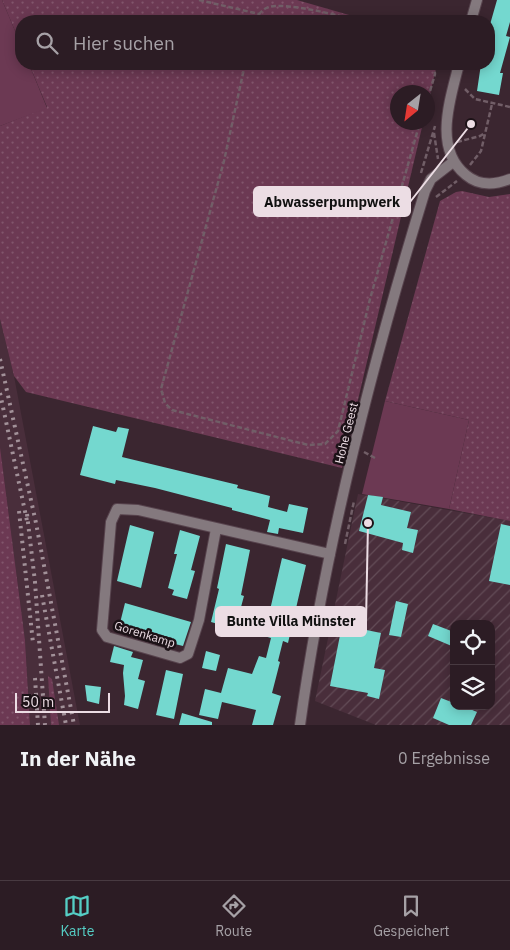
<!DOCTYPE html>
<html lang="de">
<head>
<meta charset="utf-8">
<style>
  body { margin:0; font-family:"IBM Plex Sans",sans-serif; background:#382931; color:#f1f3f6 }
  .controls { position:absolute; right:15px; bottom:15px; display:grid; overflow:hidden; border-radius:10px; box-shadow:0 2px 12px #0003 }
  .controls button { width:45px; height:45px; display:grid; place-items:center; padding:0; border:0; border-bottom:1px solid #483a41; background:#2c1c24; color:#f1f3f6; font:25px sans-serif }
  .compass { position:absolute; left:390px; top:85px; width:45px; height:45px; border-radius:50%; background:#2c1c24; box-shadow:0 2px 12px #0003; rotate:210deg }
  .scale { position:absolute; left:15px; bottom:12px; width:95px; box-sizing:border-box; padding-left:5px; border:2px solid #ecdde4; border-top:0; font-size:14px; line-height:18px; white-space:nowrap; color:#ecdde4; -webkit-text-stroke:4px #1c1217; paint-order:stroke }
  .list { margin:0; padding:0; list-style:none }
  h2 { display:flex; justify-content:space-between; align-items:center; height:65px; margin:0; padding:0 20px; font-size:21px }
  h2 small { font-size:16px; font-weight:400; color:#a6a1a6 }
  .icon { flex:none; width:28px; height:28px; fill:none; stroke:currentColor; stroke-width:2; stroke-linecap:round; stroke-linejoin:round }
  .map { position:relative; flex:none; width:510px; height:725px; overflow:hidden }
  .search { position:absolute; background:#2c1c24; box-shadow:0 2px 12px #0003; left:15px; right:15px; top:15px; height:55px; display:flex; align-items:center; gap:12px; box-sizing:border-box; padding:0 18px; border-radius:20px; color:#a6a1a6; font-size:19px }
  .sheet { height:155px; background:#2c1c24 }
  nav { display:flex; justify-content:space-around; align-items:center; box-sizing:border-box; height:70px; border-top:1px solid #483a41; background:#2c1c24; font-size:14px; color:#a6a1a6 }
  nav a { display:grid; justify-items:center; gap:2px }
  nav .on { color:#55cec5 }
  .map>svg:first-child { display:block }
</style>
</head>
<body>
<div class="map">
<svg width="510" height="725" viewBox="0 0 510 725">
  <defs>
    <pattern id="industrial-furrows" width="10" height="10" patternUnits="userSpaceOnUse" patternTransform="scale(1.25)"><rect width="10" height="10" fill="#492e3b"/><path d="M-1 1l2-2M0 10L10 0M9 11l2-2" fill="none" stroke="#634c57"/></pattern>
    <pattern id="grass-dots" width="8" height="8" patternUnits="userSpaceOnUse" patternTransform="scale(1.25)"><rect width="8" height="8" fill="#6c3953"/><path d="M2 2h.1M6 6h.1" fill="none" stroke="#81556c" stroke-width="1.8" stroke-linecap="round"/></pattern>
  </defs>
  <rect width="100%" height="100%" fill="#3b2630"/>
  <path fill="#492e3b" d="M0 319 14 376 80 725H30L25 640 0 447Z"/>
  <path fill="url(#industrial-furrows)" fill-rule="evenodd" d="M358 494 510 521V725H376L315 701ZM454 624H491V706H454Z"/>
  <path fill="url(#grass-dots)" d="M2 0H297L370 21H21V45Z
    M29 64H437L428 103V92H398V122L423 123 342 468 26 392 14 376 0 319V126L47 107Z
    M462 191 489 197 510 194V521L449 509 469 420 385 401 440 201 456 192Z
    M0 447 25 640 30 725H0Z
    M48 676 52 679 59 725H51Z"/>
  <path fill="#6c3953" d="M0 0H2L21 45V64H29L47 108 0 126Z
    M385 401 469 420 449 509 362 494Z"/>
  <path fill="#74d8cf" d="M497 0H510V22L506 36 510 37 500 73H503L499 95 477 91 481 64H489V28Z
    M93 426 116 432 118 427 129 429 122 457 238 485 237 488 270 496 268 507 287 512 289 504 308 508 303 533 279 528 278 534 267 532 270 520 232 510V508L155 488 116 480 115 484 80 475Z
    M368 495 383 497 381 505 411 512 407 528 418 530 413 553 402 550 403 543 359 531Z
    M501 524 510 526V585L489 581Z
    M130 525 154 532 141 588 117 581Z
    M180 530 200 536 191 570 195 571 187 599 172 595 174 590 168 588 177 554H174Z
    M226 544 250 550 241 595 244 596 235 629 211 622 219 589 217 588Z
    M282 558 306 565 288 643 283 641 278 661 280 662 272 693 281 696 273 725H252L256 710 222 702 218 719 199 715 205 689 221 693 228 668 252 674 259 656 266 658 271 638 264 636Z
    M396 601 408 604 401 637 389 635Z
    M125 603 191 622 183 646 171 643 172 638 157 634 156 639 119 627Z
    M433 624 454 632V647L428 636Z
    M342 625 381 633 374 668 385 670 379 699 367 696 368 693 330 686Z
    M114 646 133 652 131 657 143 660 138 679 145 681 138 709 124 705 125 696 123 673 124 665 110 662Z
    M206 651 220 655 216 671 202 668Z
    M166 670 183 674 174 719 156 715Z
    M85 685 101 687 99 704 87 701Z
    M441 698 454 703V706H463L477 712 471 725H449L433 718Z
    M182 713 212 722V725H179Z"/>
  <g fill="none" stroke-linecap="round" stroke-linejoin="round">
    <defs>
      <path id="minor" d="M216 529 199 620 188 654 180 658 107 637 102 630 111 522 117 509 138 510 330 554"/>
      <path id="tertiary" d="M471 21 477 0
        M459 64C450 100 433 148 466 175 479 186 495 185 510 179
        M300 725C325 545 372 364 425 191L431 179 453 162"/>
    </defs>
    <use href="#minor" stroke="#57434d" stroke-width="12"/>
    <use href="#tertiary" stroke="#57434d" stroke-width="12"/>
    <path stroke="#715e67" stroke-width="2.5" stroke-dasharray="5 2.5" stroke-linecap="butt" d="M199 0 259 14
      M255 21C258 15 262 9 269 7 287 2 341 16 359 21
      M245 64 224 161 161 389 165 403 172 410 308 445 325 444 338 431 370 299 420 122
      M465 89 475 99 510 107
      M428 98 435 74 434 64
      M434 133 438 159
      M457 142 480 136 485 133
      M470 165 481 151 492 104
      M421 173 435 126
      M436 197 457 181
      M364 452 375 458
      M345 544 354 501"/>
    <use href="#minor" stroke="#84797e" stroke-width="10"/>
    <use href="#tertiary" stroke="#84797e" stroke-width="10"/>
    <path stroke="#a29199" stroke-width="4" stroke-dasharray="2.5 5" stroke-linecap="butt" d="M0 359 36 523 74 725
      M0 393 27 521
      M19 511 33 643
      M27 514 35 582 45 725
      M42 595 66 725
      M35 678 38 725"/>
  </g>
  <g text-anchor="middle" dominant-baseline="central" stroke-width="5" stroke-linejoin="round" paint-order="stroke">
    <g font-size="12" fill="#ecdde4" stroke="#1c1217">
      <text transform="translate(346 433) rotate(-76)">Hohe Geest</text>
      <text transform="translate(145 634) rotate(17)">Gorenkamp</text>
    </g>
  </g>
  <path fill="none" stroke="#ecdde4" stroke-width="2" d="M471 124L410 202M368 523L366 622"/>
  <g fill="#ecdde4" stroke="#1c1217" stroke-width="2">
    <circle cx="471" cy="124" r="5"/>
    <circle cx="368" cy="523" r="5"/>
  </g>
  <g fill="#ecdde4" stroke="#ecdde4" stroke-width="2">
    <rect x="254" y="187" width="156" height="29" rx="5"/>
    <rect x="216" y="607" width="150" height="29" rx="5"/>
  </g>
  <g font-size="14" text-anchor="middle" font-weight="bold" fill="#111">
    <text x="332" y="207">Abwasserpumpwerk</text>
    <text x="291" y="626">Bunte Villa Münster</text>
  </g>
</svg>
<div class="controls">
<button><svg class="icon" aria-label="locate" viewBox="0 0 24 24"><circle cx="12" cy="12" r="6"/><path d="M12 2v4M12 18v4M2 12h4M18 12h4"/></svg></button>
<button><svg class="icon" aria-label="layers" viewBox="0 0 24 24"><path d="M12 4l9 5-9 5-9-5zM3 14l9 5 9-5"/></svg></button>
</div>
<svg class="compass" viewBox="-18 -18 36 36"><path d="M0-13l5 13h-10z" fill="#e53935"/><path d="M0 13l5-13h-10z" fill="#a6a1a6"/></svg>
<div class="scale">50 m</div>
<div class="search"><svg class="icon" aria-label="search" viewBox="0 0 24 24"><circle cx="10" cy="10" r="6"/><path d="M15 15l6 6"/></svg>Hier suchen</div>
</div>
<section class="sheet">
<h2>In der Nähe<small>0 Ergebnisse</small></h2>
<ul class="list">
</ul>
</section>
<nav>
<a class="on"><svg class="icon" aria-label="map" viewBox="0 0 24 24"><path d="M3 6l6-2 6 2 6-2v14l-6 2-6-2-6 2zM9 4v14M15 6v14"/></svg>Karte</a>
<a><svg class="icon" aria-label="directions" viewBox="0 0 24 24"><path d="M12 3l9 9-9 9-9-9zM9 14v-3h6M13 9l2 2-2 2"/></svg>Route</a>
<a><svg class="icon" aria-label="saved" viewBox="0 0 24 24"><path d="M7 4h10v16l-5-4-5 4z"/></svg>Gespeichert</a>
</nav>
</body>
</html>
